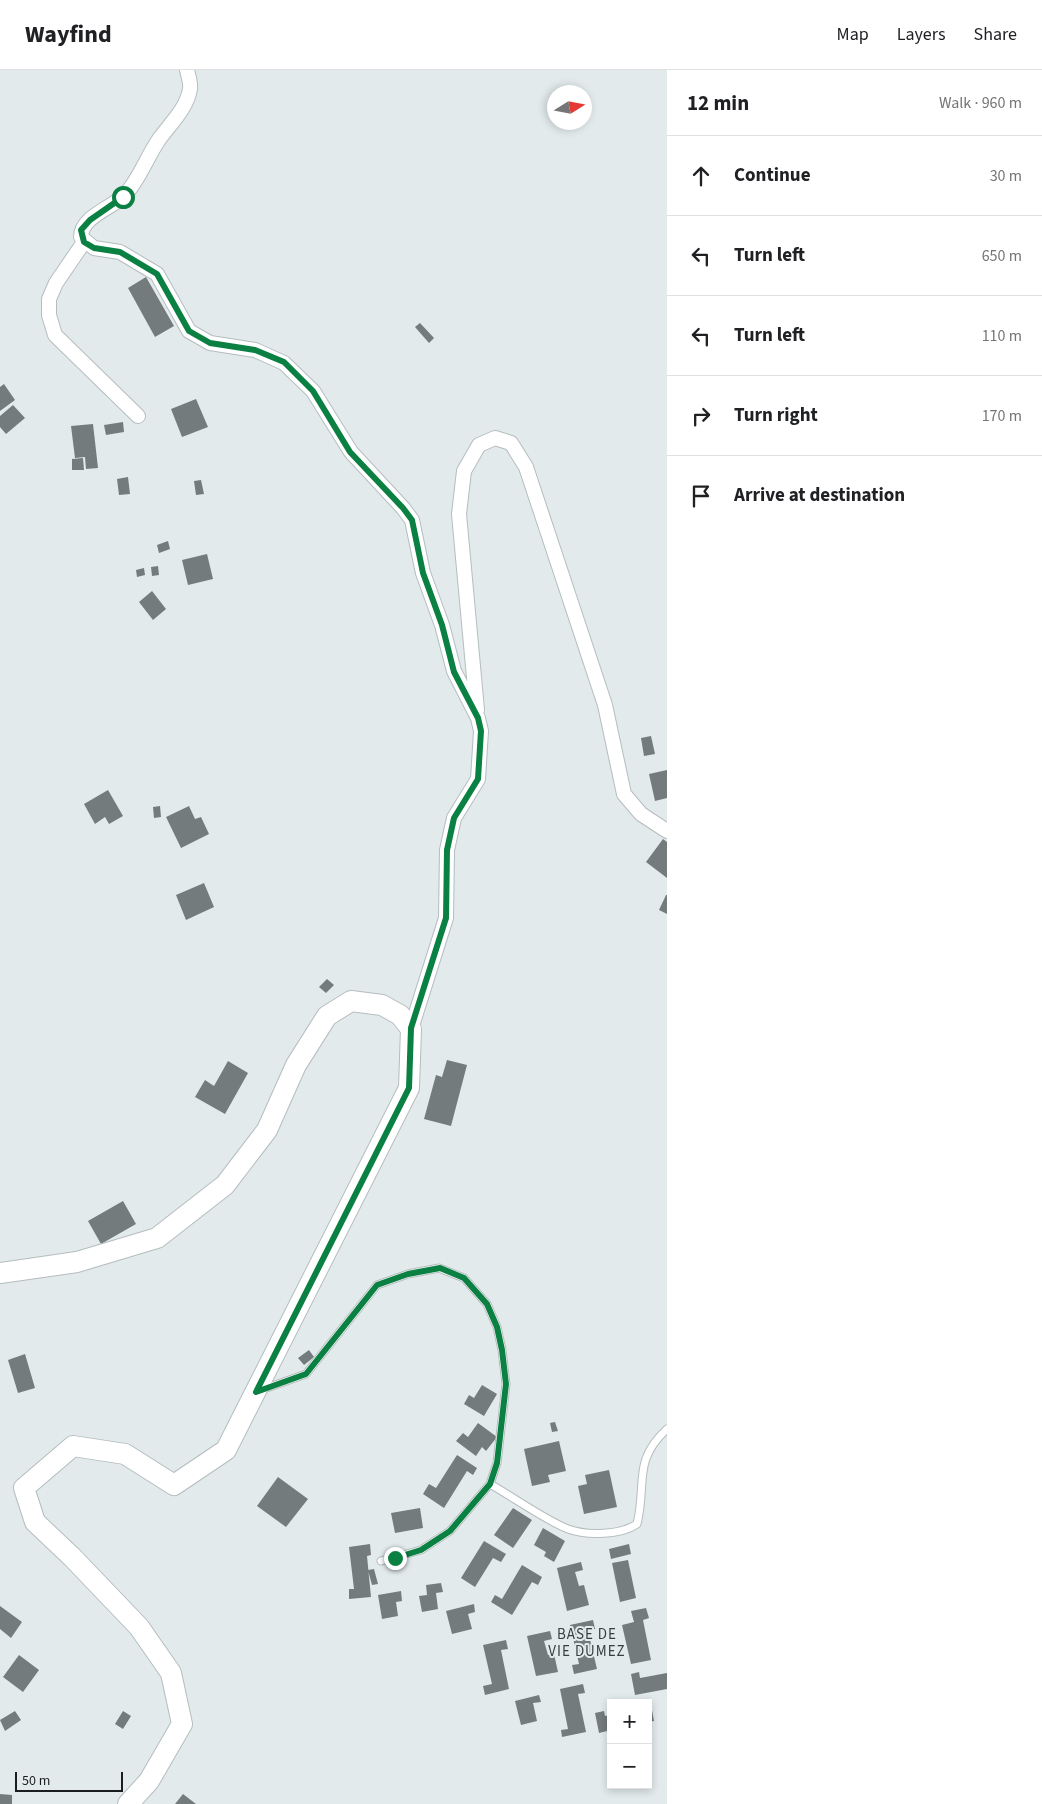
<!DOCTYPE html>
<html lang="en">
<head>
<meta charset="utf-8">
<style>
  body { margin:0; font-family:"Source Sans 3",sans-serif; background:#f2f2f2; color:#202124 }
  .controls { position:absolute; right:15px; bottom:15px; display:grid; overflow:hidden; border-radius:0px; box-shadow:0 2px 8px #0003 }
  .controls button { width:45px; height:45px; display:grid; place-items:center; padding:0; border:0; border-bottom:1px solid #e0e0e0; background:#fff; color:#202124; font:25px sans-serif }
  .compass { position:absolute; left:547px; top:15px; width:45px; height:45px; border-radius:50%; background:#fff; box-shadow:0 2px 8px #0003; rotate:79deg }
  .scale { position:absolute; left:15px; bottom:12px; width:108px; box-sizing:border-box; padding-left:5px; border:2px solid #1a1d1d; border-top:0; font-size:14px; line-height:18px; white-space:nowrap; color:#1a1d1d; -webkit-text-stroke:4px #e2eaec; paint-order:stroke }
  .stop { position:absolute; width:15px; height:15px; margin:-11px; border:4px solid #0b8043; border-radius:50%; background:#fff }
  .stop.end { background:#0b8043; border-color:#fff; box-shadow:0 1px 5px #0008 }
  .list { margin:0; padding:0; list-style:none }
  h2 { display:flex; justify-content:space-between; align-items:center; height:65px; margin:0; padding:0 20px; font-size:21px }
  h2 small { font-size:16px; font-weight:400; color:#757577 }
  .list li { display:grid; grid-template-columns:32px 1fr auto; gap:15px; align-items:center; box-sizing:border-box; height:80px; padding:0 20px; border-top:1px solid #e0e0e0 }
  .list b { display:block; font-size:19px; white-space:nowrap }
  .list em { font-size:16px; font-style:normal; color:#757577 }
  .icon { flex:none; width:28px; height:28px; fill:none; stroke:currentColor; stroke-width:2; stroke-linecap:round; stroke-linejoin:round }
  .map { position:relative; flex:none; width:667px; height:1734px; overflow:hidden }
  header { display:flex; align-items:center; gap:30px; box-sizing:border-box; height:70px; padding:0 25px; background:#fff; border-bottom:1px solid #e0e0e0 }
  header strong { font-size:24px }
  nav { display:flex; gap:28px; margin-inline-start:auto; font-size:18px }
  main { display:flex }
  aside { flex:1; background:#fff }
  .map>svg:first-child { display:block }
</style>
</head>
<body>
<header>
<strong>Wayfind</strong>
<nav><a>Map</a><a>Layers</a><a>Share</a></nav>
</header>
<main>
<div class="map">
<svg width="667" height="1734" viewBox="0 0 667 1734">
  <rect width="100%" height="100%" fill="#e2eaec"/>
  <path fill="#747b7d" d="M146 207 174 256 155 267 128 218Z
    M420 253 434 268 429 273 415 257Z
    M4 314 15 330 0 341V317Z
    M196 329 208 357 182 367 171 339Z
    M13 335 25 348 6 364 0 357V346Z
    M123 352 124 362 106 365 104 355Z
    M93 354 98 398 86 399 85 387 75 388 71 356Z
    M83 388 84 400H72V389Z
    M128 407 130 424 119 425 117 409Z
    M201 410 204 424 196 425 194 411Z
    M168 471 170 479 159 483 157 475Z
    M207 484 213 509 188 515 182 490Z
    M158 496 159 505 152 506 151 497Z
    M144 498 145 505 137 507 136 500Z
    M152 521 166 539 153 550 139 532Z
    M651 666 655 684 644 686 641 668Z
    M667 700V728L655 731 649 704Z
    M108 720 123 746 109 754 105 747 95 754 84 734Z
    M160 736 161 747 154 748 153 737Z
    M189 736 195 749 201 747 209 764 181 778 166 747Z
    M663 769 667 772V808L646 792Z
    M204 813 214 837 186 850 176 825Z
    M666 825H667V844L659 840Z
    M327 909 334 915 326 923 319 917Z
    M447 990 467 995 451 1056 424 1049 436 1005 442 1007Z
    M228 991 248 1003 225 1044 195 1027 205 1010 214 1016Z
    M123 1131 136 1154 101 1174 88 1151Z
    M309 1280 314 1287 304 1295 298 1288Z
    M25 1284 35 1318 18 1323 8 1290Z
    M482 1315 497 1324 484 1346 464 1334 469 1325 474 1328Z
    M555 1352 558 1361 552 1362 550 1353Z
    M478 1353 497 1367 486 1381 482 1377 476 1386 456 1371 463 1363 468 1367Z
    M559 1371 566 1401 548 1405 550 1412 532 1416 524 1379Z
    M457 1385 477 1398 473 1405 467 1401 444 1438 423 1424 429 1414 436 1418Z
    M609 1400 617 1437 584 1444 578 1416 587 1414 585 1405Z
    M278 1407 308 1429 286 1457 257 1436Z
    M420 1438 423 1458 395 1463 391 1443Z
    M513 1438 532 1450 513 1478 494 1465Z
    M543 1458 565 1471 554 1492 544 1486 546 1482 534 1475Z
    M484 1471 506 1484 501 1492 493 1488 475 1517 461 1508Z
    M370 1474 371 1485 367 1486 371 1527 349 1529V1519H354L349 1477Z
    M629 1474 631 1484 611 1489 609 1479Z
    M628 1490 636 1528 620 1532 612 1493Z
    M581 1492 583 1500 575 1502 579 1516 584 1515 589 1535 567 1541 557 1498Z
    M522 1495 542 1507 538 1515 532 1512 512 1545 491 1532 495 1525 502 1529Z
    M374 1499 378 1514 372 1515 368 1500Z
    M441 1513 443 1522 436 1523 438 1539 422 1542 419 1526 427 1525 426 1515Z
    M401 1521 402 1531 396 1532 398 1546 382 1549 378 1525Z
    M474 1534 475 1542 468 1544 472 1559 452 1564 446 1541Z
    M0 1536 22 1552 11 1568 0 1559Z
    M646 1538 649 1548 643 1550 651 1590 631 1594 622 1555 634 1552 631 1541Z
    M593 1550 595 1559 588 1561 597 1599 574 1604 572 1595 579 1594 570 1555Z
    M550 1561 552 1569 544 1571 548 1585 554 1584 558 1602 536 1606 527 1566Z
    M506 1570 508 1579 501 1580 509 1619 485 1625 483 1616 492 1614 483 1575Z
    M19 1585 39 1600 23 1622 3 1607Z
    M639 1602 640 1608 667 1603V1619L635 1625 631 1604Z
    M583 1614 585 1623 578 1624 586 1662 562 1667 561 1660 568 1659 560 1619Z
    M539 1625 541 1632 533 1633 537 1651 521 1655 515 1631Z
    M651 1635 654 1651 648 1652V1636Z
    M15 1641 21 1650 5 1661 0 1650Z
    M123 1641 131 1646 123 1659 115 1654Z
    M604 1641 605 1646 611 1645V1660L599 1663 595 1643Z
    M0 1724 12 1725V1734H0Z
    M183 1724 196 1734H175Z"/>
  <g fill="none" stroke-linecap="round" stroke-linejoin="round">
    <defs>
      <path id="lane" d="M261 1320 306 1304 377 1215 408 1204 439 1198 464 1208 487 1234 497 1257 502 1280 506 1314 497 1393 490 1414 450 1461 421 1480 381 1491
        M490 1414C513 1427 545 1450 568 1459 587 1466 621 1465 637 1454 647 1414 632 1391 667 1359"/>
      <path id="street" d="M187 0C188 5 191 13 190 19 187 38 171 53 160 68 147 86 140 109 124 126 111 138 81 147 81 167L94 178 120 182 157 204 189 261 210 273 255 280 284 293 313 321 351 382 403 438 412 450 423 503 442 555 454 601 478 648 481 661 478 709 454 748 447 780 446 848 411 959
        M84 172 56 213 49 229V245L55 265 138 346
        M477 640 459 444 464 401 479 375 495 368 511 373 526 397 605 635 624 724 641 744 667 761"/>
      <path id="secondary" d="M0 1203 77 1192 157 1168 225 1115 267 1060 296 995 327 946 351 931 382 935 400 945 411 959 409 1018 226 1380 174 1415 125 1384 73 1376 24 1418 35 1452 72 1487 139 1557 171 1603 182 1654 149 1711 128 1734"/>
    </defs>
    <use href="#lane" stroke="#b5bdbf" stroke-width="9"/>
    <use href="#street" stroke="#b5bdbf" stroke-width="16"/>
    <use href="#secondary" stroke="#b5bdbf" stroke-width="22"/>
    <use href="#lane" stroke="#fff" stroke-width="7"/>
    <use href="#street" stroke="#fff" stroke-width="14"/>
    <use href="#secondary" stroke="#fff" stroke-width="20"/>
  </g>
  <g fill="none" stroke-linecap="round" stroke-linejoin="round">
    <path stroke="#0b8043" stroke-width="6" d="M123 127 90 150 81 160 84 172 94 178 120 182 157 204 189 261 210 273 255 280 284 292 313 321 350 382 403 438 412 450 423 503 442 555 454 602 478 648 481 661 478 709 454 748 447 780 446 848 411 958 409 1018 256 1322 306 1304 377 1215 408 1204 440 1198 464 1208 487 1234 497 1257 502 1280 506 1314 497 1393 490 1414 450 1461 421 1480 395 1488"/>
  </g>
  <g text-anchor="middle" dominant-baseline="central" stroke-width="4" stroke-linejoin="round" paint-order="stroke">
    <g font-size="15" letter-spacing="1" fill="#373e3f" stroke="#e2eaec">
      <text x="587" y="1564">BASE DE<tspan x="587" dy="17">VIE DUMEZ</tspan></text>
    </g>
  </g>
</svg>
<div class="controls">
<button>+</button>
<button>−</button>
</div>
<svg class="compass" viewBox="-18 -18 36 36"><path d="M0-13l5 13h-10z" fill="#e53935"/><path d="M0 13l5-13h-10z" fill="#757577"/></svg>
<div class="scale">50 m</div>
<div class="stop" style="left:123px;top:127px"></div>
<div class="stop end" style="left:395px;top:1488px"></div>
</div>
<aside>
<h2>12 min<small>Walk · 960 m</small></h2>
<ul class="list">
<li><svg class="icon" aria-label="ahead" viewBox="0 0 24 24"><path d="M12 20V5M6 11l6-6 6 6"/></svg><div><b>Continue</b></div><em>30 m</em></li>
<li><svg class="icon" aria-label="left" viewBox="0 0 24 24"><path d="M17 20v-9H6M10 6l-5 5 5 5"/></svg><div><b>Turn left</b></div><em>650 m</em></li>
<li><svg class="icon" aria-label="left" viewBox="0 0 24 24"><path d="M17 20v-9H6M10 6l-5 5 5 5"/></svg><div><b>Turn left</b></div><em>110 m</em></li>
<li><svg class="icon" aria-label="right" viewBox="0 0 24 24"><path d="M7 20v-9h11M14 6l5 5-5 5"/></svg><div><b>Turn right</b></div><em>170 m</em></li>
<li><svg class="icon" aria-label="arrive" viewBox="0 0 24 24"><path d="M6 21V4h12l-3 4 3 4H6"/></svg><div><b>Arrive at destination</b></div></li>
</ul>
</aside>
</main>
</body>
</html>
